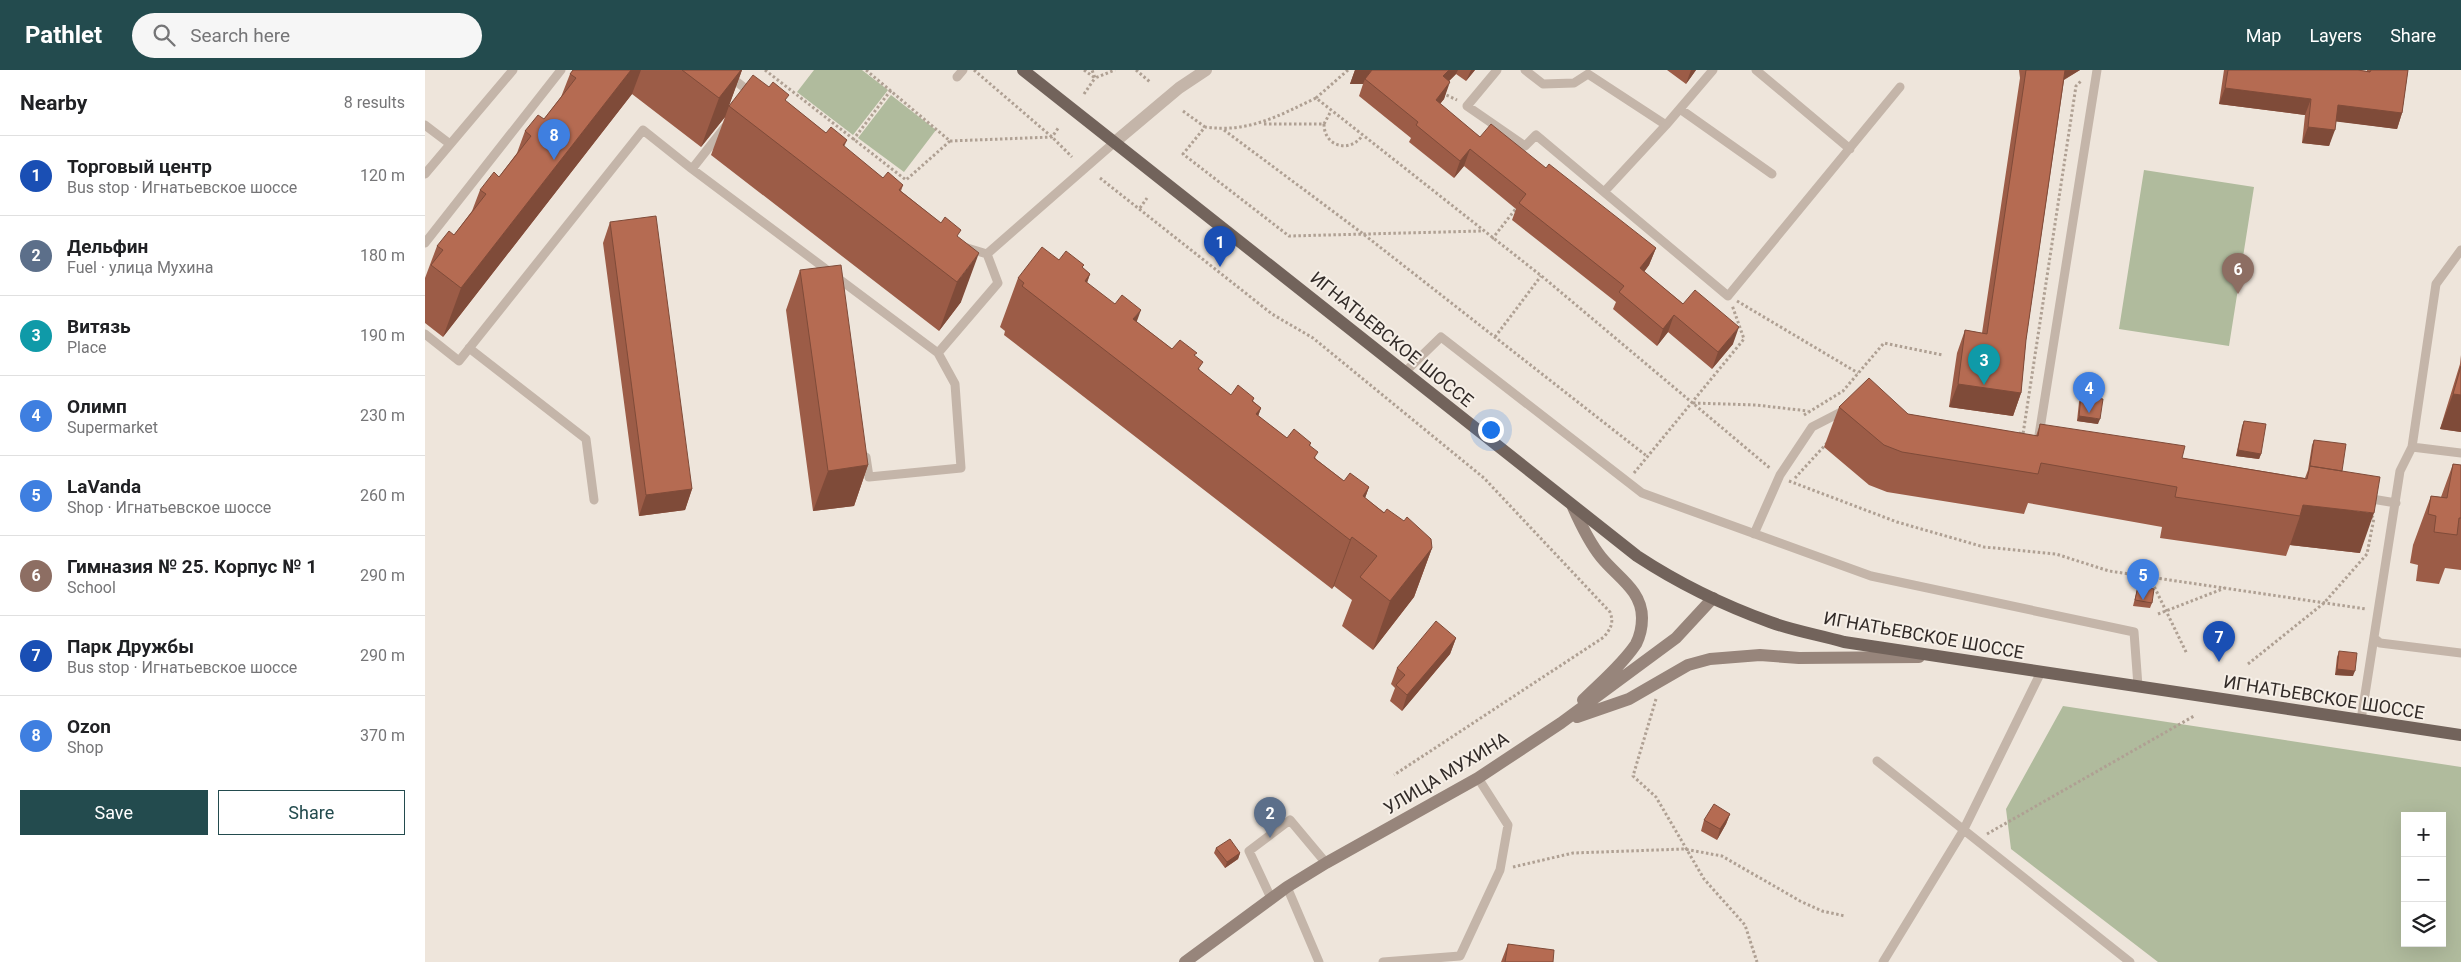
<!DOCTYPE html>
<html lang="en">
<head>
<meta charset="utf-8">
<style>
  body { margin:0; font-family:Roboto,sans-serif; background:#f6f6f6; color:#202124 }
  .controls { position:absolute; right:15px; bottom:15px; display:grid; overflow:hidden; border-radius:0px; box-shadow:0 5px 20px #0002 }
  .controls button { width:45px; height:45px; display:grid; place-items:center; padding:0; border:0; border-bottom:1px solid #e0e0e0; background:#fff; color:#202124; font:25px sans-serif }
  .you { position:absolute; left:1065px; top:359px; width:18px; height:18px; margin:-12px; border:4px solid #fff; border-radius:50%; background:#1a73e8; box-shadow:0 0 0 8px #1a73e833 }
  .badge { display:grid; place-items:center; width:32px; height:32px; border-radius:50%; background:#234b4e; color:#fff; font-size:16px; font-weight:700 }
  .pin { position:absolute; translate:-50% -41px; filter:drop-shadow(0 1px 2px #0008) }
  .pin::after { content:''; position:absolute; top:26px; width:18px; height:15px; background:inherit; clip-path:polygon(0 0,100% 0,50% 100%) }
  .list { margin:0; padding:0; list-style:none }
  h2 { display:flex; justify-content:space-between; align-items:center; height:65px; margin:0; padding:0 20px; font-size:21px }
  h2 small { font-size:16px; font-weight:400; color:#757577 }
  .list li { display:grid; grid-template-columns:32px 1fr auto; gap:15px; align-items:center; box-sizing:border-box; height:80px; padding:0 20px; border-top:1px solid #e0e0e0 }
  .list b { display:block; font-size:19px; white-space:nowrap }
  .list p { margin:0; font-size:16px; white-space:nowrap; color:#757577 }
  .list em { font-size:16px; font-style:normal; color:#757577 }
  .actions { display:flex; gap:10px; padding:15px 20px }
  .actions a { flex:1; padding:11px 0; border:1px solid #234b4e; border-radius:0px; text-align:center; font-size:18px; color:#234b4e }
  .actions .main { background:#234b4e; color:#fff }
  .icon { flex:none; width:28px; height:28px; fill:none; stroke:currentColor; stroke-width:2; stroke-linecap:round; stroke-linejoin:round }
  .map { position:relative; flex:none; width:2036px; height:892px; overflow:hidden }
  header { display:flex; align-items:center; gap:30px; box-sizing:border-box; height:70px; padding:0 25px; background:#234b4e; color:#fff }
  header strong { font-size:24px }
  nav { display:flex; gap:28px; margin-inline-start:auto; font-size:18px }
  .search { width:350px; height:45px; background:#f6f6f6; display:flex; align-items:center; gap:12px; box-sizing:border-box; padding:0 18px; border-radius:28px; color:#757577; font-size:19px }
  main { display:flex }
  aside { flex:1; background:#fff }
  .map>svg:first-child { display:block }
</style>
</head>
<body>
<header>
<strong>Pathlet</strong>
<div class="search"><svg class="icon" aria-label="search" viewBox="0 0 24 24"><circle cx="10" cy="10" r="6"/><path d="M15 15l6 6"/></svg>Search here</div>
<nav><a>Map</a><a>Layers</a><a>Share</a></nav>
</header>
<main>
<aside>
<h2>Nearby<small>8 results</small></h2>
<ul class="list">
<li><span class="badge" style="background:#1a4fb4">1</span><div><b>Торговый центр</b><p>Bus stop · Игнатьевское шоссе</p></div><em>120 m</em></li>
<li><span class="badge" style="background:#5c6f8a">2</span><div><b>Дельфин</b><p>Fuel · улица Мухина</p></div><em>180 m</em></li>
<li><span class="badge" style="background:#0f9aa8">3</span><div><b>Витязь</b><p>Place</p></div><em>190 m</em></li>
<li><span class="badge" style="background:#3f7fe0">4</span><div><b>Олимп</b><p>Supermarket</p></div><em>230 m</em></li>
<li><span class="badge" style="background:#3f7fe0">5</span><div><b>LaVanda</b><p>Shop · Игнатьевское шоссе</p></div><em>260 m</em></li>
<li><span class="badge" style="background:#8d6e63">6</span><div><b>Гимназия № 25. Корпус № 1</b><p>School</p></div><em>290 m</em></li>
<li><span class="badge" style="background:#1a4fb4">7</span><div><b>Парк Дружбы</b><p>Bus stop · Игнатьевское шоссе</p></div><em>290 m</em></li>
<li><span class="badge" style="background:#3f7fe0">8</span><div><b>Ozon</b><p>Shop</p></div><em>370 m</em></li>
</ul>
<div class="actions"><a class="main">Save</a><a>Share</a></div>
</aside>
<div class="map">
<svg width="2036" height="892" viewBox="0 0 2036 892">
  <rect width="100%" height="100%" fill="#eee5db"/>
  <path fill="#b0bb9d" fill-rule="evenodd" d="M389 0H437L463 20 428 65 372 22Z
    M466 25 511 60 479 102 433 68Z
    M1719 100 1829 117 1804 276 1694 259Z
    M1638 636 2036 697V892H1733L1586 779 1581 739ZM1980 746H2017V873H1980Z"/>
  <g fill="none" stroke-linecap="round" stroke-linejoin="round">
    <path stroke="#afa093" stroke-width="3" stroke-dasharray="2.5 2.5" stroke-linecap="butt" d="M340 0 481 110 525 71 441 0
      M549 0 627 67 647 87
      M659 0 670 8 690 0
      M711 0 725 12
      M923 0 891 28 1119 208 1346 399
      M1017 23 1032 30
      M659 24 670 8 667 0
      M891 28C853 46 824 63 780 57L758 84 864 166 1057 161
      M758 41 780 57
      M839 54H899L906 41
      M899 54C899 77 925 83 937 66
      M799 60 937 163 1223 387
      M428 70 466 20
      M525 71 627 67 634 57
      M675 108 847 244 888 268 1059 408 1185 542C1189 553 1186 558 1179 567L969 705
      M715 138 722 128
      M1067 169 1093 136
      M1312 231 1433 303
      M1070 267 1116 206
      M1268 333 1331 335 1383 341
      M1379 345 1418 321 1459 273 1518 285
      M1594 363 1598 364 1651 16 1657 10
      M1209 403 1319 269 1307 235
      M1370 408 1403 372
      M1364 411 1472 452 1559 477 1631 484 1684 501 1941 539
      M1725 508 1762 584
      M1733 544 1800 518
      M1823 594 1899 533 1942 484 1949 448 1946 446
      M1231 629 1208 706 1231 727 1279 809 1320 855 1332 892
      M1562 764 1769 646
      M1088 797 1148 783 1259 779 1297 786 1375 831 1397 841 1420 846"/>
    <path stroke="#c4b5a9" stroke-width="9" d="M297 0 326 23
      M1072 0 1042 36 1100 76 1111 65 1303 226 1475 17
      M1100 0 1118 14 1149 13 1163 4 1241 55
      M1331 0 1425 79
      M532 7 538 0
      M1255 39 1347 104
      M0 55 25 74
      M267 99 300 57
      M0 104 88 0
      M1179 122 1241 55 1288 0
      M0 173 136 0
      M539 177 562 184 691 71
      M0 264 34 291 218 60 267 99 513 283 573 213 562 184
      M44 278 161 369 169 430
      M980 302 1016 267 1217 423 1446 506 1709 562 1713 616
      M1614 365 1672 0
      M1987 377 2036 383
      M441 387 444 407 536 398 530 314 513 283
      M1941 428 1971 433
      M1329 464 1355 405 1387 357 1420 340
      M1949 568 1955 573 2036 583
      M1936 650 1975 401 1987 377 2011 214 2036 180
      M1452 691 1705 892
      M862 817 894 892
      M846 828 824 781 865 750 901 793
      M958 892 1035 886 1075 800 1083 755 1053 708
      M1458 892 1538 761 1616 602"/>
    <path stroke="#c4b5a9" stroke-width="12" d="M691 71 754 18 781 0"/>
    <path stroke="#97857b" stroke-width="12" d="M1148 437C1156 455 1164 472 1176 487 1192 507 1217 520 1217 548 1217 557 1215 566 1211 574 1197 595 1176 612 1158 630
      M1152 647 1204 629 1263 595 1285 589 1335 585 1374 588 1494 587
      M760 892 862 817 901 793 1053 708 1136 653 1251 568 1288 528"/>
    <path stroke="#72635b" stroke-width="12" d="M598 0 1212 486C1253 513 1298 535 1345 552 1369 561 1395 565 1419 572L2036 665"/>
  </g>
  <path fill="#9c5c47" d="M148 0H317L304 35 362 32 401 63 422 70 419 77 458 108 478 115 476 121 533 167 536 232 514 261 286 85 300 47 276 77 207 24 18 267 0 253V208L12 176 29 165 47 141 55 120 74 107 92 83 100 61 119 49 136 27 145 4Z
    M930 0H1050L1041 11 1031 4 1024 11 1019 29 1015 34 1055 67 1121 98 1231 178 1224 195 1219 202 1308 274 1287 299 1243 262 1232 276 1188 239 1191 232 1087 150 1091 139 1039 96 1029 108 984 72 986 68 934 26 938 14H925Z
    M1242 0H1271L1261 14Z
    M1594 0H1655L1639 10 1601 270 1596 323 1588 346 1524 337 1532 283 1540 260 1557 263 1595 8Z
    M1799 0H1933L1942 1V0H1983L1977 43 1972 59 1911 51 1904 76 1877 73 1880 45 1794 34Z
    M185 152 267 419 260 440 214 446 178 173Z
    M634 190 658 198 665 204 662 213 747 279 770 286 775 301 806 325 829 328 828 331 836 338 833 346 862 368 886 373 885 376 891 389 919 411 944 417 940 428 1007 478 989 527 948 580 917 556 927 530 909 516 907 519 579 265 580 261 575 257 593 208Z
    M375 200 443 395 429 436 388 441 361 240Z
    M2036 285V362L2015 359 2035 294Z
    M1656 326 1673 354 1652 351 1654 332Z
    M1414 337 1483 344 1611 366 1615 354 1757 388 1880 408 1883 400 1887 375 1889 370 1917 401 1935 483 1865 475 1861 486 1735 468 1737 457 1603 433 1599 444 1462 422 1444 415 1399 377Z
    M1819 351 1836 384 1834 389 1811 386 1817 356Z
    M2028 394 2036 395V500L2020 498 2014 514 1991 511 1993 495 1985 493 1988 475 2006 426 2016 427Z
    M1713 516 1727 533 1725 538 1708 536Z
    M1031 568 1025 584 977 641 965 631 970 618 966 614 972 598Z
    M1914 581 1928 606 1910 605 1912 587Z
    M1305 744 1301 754 1292 770 1276 761 1279 750Z
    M791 778 815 783 813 789 800 798 789 783Z
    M1083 874 1128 892H1076Z"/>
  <path fill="#7f4b39" d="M206 0H216L207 24 18 267 36 218Z
    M316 0H317L300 47 276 77 294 28Z
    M930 0H948L940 9 938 14H925Z
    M1024 0H1033L1031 4 1012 23 1018 6Z
    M1046 0H1050L1041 11Z
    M1266 0H1271L1261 14Z
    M1638 0H1655L1633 13Z
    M1025 12 1019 29 1004 47 1011 30Z
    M1800 18 1886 29 1880 45 1794 34Z
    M1913 35 1977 43 1972 59 1907 51Z
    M1883 57 1910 60 1904 76 1877 73Z
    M1045 79 1039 96 1029 108 1035 91Z
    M1231 178 1224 195 1209 215 1215 198Z
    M554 183 536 232 514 261 532 212Z
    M665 204 647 253 660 211Z
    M716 240 698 289 708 249Z
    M1249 245 1243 262 1232 276 1238 259Z
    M1314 257 1308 274 1287 299 1293 282Z
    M1533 314 1596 323 1588 346 1524 337Z
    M2028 324 2036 325V362L2015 359Z
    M836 338 818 387 831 344Z
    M1654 346 1675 349 1673 354 1652 351Z
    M1813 380 1836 384 1834 389 1811 386Z
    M443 395 429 436 388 441 403 401Z
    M944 417 926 466 938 426Z
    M267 419 260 440 214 446 221 425Z
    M1878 435 1949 443 1935 483 1865 475 1875 446Z
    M927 467 909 516 907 519 925 470Z
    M1007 478 989 527 948 580 965 531Z
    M1031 568 1025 584 977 641 982 625Z
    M1912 599 1930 601 1928 606 1910 605Z
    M1305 744 1301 754 1292 770 1295 759Z
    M815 783 813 789 800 798 802 792Z"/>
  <path fill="#b56b52" stroke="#7f4b39" d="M148 0H206L36 218 6 195 18 180 12 176 24 161 29 165 61 124 55 120 69 102 74 107 106 66 100 61 113 45 119 49 151 8 145 4Z
    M257 0H316L294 28Z
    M947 0H1024L1018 6 1025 12 1011 30 1055 67 1066 54 1121 98 1124 94 1231 178 1215 198 1258 234 1270 220 1314 257 1293 282 1249 245 1238 259 1194 222 1199 216 1094 133 1101 124 1045 79 1035 91 991 55 993 52 940 9Z
    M1601 0H1640L1601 270 1596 323 1533 314 1540 260 1562 264Z
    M1803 0H1933L1945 2 1946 0H1983L1977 43 1913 35 1910 60 1883 57 1886 29 1800 18Z
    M328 5 344 17 348 12 364 25 360 30 401 63 406 57 422 70 418 75 458 108 463 102 478 115 474 120 516 153 520 147 536 160 532 166 554 183 532 212 304 36Z
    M231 146 267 419 221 425 185 152Z
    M617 177 634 190 641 181 659 195 657 197 665 204 660 211 690 234 697 225 716 240 708 249 747 279 755 270 772 283 769 285 778 292 773 299 806 325 813 315 829 328 827 331 836 338 831 344 862 368 869 359 886 373 884 375 893 382 889 388 919 411 925 403 944 417 938 426 959 443 962 439 979 451 982 447 1006 469 1007 478 965 531 935 507 952 486 927 467 925 470 597 216 599 213 593 208Z
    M416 195 443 395 403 401 375 200Z
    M2036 296V325L2028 324Z
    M1444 308 1483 344 1613 366 1615 354 1760 376 1757 388 1882 409 1885 396 1955 407 1949 443 1878 435 1875 446 1750 427 1752 417 1616 393 1613 404 1477 382 1459 375 1414 337Z
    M1656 326 1678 329 1675 349 1654 346Z
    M1819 351 1841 354 1836 384 1813 380Z
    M1889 370 1921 374 1917 401 1885 396Z
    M2028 394 2036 395V448H2034L2032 465 2009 462 2011 446 2003 444 2006 426 2022 428Z
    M1713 516 1729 519 1727 533 1710 530Z
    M1011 551 1031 568 982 625 971 615 980 605 972 598Z
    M1914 581 1932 583 1930 601 1912 599Z
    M1289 734 1305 744 1295 759 1279 750Z
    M805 769 815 783 802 792 791 778Z
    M1083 874 1129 880 1128 892H1080Z"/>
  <g text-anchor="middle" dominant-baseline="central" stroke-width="4" stroke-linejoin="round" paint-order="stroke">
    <g font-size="18" fill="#322b28" stroke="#f6efe7">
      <text transform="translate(967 269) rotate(39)">ИГНАТЬЕВСКОЕ ШОССЕ</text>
      <text transform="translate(1499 565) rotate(10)">ИГНАТЬЕВСКОЕ ШОССЕ</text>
      <text transform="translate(1899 627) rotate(9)">ИГНАТЬЕВСКОЕ ШОССЕ</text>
      <text transform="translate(1021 703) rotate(-31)">УЛИЦА МУХИНА</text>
    </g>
  </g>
</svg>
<div class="controls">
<button>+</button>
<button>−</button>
<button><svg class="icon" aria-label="layers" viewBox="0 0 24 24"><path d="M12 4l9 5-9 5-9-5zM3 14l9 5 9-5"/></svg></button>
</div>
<div class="you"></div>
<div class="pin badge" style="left:795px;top:197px;background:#1a4fb4">1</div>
<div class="pin badge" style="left:845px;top:768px;background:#5c6f8a">2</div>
<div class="pin badge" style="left:1559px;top:315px;background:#0f9aa8">3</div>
<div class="pin badge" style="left:1664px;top:343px;background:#3f7fe0">4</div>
<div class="pin badge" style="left:1718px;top:530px;background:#3f7fe0">5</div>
<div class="pin badge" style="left:1813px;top:224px;background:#8d6e63">6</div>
<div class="pin badge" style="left:1794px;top:592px;background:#1a4fb4">7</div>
<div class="pin badge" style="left:129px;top:90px;background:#3f7fe0">8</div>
</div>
</main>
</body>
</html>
